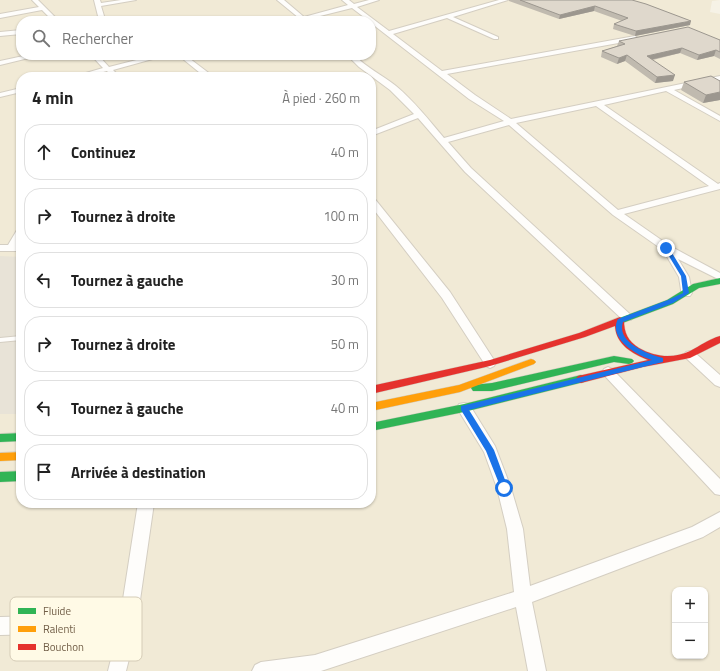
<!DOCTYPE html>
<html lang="fr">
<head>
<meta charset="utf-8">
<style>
  body { margin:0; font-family:"Titillium Web",sans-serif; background:#f6f6f6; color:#222 }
  .controls { position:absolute; right:12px; bottom:12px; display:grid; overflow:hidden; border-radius:8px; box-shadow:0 1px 3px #0004 }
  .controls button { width:36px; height:36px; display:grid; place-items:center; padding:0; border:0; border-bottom:1px solid #e0e0e0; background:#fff; color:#222; font:20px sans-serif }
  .stop { position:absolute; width:12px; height:12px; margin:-9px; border:3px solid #1a73e8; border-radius:50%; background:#fff }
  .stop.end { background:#1a73e8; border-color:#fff; box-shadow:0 1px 4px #0008 }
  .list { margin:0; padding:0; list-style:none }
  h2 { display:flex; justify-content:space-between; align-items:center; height:52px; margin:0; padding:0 16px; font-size:17px }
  h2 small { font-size:13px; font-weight:400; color:#767676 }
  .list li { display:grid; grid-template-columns:26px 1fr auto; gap:12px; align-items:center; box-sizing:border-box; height:56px; margin:0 8px 8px; padding:0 8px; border:1px solid #e0e0e0; border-radius:16px }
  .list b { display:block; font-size:15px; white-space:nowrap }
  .list em { font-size:13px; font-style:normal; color:#767676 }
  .icon { flex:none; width:22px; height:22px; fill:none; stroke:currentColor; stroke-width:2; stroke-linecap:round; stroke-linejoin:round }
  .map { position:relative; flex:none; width:720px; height:671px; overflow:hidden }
  .search { position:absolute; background:#fff; box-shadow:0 1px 3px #0004; left:16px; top:16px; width:360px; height:44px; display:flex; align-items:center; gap:10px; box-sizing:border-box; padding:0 14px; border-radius:16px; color:#767676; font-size:15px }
  .panel { position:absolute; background:#fff; box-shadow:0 1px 3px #0004; left:16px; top:72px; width:360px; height:436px; border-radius:16px }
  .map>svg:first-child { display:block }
</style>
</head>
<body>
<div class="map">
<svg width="720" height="671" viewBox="0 0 720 671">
  <rect width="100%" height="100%" fill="#f6f2e6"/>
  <path fill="#f1ead6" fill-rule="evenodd" d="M0 0H720L712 1 710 12 720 14V671H0ZM21 21H371V55H21ZM21 77H371V503H21ZM675 590H705V656H675Z"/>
  <path fill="#e8e3d7" d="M0 256 21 257V414H0Z"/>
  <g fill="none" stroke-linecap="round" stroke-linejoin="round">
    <defs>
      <path id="lane" d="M21 336V340L0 342V338Z"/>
      <path id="street" d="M32 0H38L59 21H53L42 10 0 18V14L39 7Z
        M94 0H100L101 3 121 0H136L101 6 104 16 99 21H93L98 16Z
        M277 0H284L304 17 348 5 342 0H349L354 4 369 0H379L357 7 389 31 499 0H508L453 17 498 37V39H494L447 18 393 34 442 71 635 36 638 38 635 40 447 74 475 95 511 119 720 76V80L674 90 720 116V121L666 91 604 105 718 184 720 183V189L624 214 670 246 720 273V280L678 259 689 277 692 293 690 296H682L679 277 663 250 613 215 509 125 448 142 471 168 633 317 631 320H623L465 172 418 118 371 136V131L414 114 390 90 359 67 347 55H354C367 68 382 75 396 86 414 101 429 120 444 138L504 121 469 99 371 23V21H369L352 8 308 19 309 21H292L299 18ZM596 106 709 186 618 210 516 123Z
        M21 30V34L0 36V32Z
        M28 55H41L0 65V61Z
        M91 55H98L109 67 156 55H167L113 70 120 77H112L107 71 85 77H72L103 68Z
        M178 55H185L214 77H205Z
        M21 88V92L0 97V93Z
        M371 197 374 198 450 292 494 360 496 363 494 366 490 368 486 366 442 298 371 206Z
        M21 229V241L19 245H21V251H0V245H8L17 230Z
        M690 351 694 352 720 375V387L715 385 686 358 684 355 686 352Z
        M608 367 612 369 720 479V495L715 494 604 375 602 372 604 369Z
        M464 403 469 404 495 446 511 488 523 529 530 586 692 527 720 512V527L703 537 532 602 546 671H528L516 607 321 671H252L255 665 261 662 315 655 514 592 507 529 497 488 484 452 457 408 459 404Z
        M138 503H154L135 635 126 671H108L115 643 41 634 0 635V617L41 616 119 625Z"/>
      <path id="fast" d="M720 278V284L699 288 673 304 620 324H614L613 322 614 320 667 300 693 284Z
        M614 356 632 359 634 361 632 363 629 364 614 362 492 391H473L471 388 473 385 492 383Z
        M581 375 584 376 586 379 584 382 464 412 371 431V423L464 404Z
        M21 433V441L0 442V434Z
        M21 471V481L0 482V472Z"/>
      <path id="slow" d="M531 359 534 360 536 362 534 364 460 392 371 411V403L459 385Z
        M21 452V460L0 461V453Z"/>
      <path id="jam" d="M620 317 624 320C624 333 628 341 639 348 655 357 673 359 690 351 700 346 709 339 720 336V343L690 358 643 367 581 383 578 382 576 379 578 376 648 360C633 354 616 345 615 326L585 337 490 366 371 394V386L490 360 579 333Z"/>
    </defs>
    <use href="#lane" stroke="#d4cec2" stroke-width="2"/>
    <use href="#street" stroke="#d4cec2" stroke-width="2"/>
    <use href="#fast" stroke="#d3cdc0" stroke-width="1"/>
    <use href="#slow" stroke="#d3cdc0" stroke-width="1"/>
    <use href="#jam" stroke="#d3cdc0" stroke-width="1"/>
    <use href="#lane" fill="#fefdfb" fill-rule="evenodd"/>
    <use href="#street" fill="#fefdfb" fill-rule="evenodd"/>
    <use href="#fast" fill="#30b455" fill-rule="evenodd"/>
    <use href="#slow" fill="#ff9f0a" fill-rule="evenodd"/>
    <use href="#jam" fill="#e5322d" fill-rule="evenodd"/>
  </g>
  <path fill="#c0baaf" d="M509 0H632L690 25 635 36 613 29 614 24 622 21 594 11 559 19 509 1Z
    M714 38 720 40V59L714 56 697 60 680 53 653 60 673 81 655 83 625 61 617 64 601 57 602 51 617 46 619 41Z
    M720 81V100L703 103 681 90 684 82Z"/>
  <path fill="#9c978f" d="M595 6 594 11 559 19 560 15Z
    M691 21 690 25 635 36 636 31Z
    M682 48 680 53 645 61 647 56Z
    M716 50 714 56 697 60 699 55Z
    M627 55 625 61 617 64 619 58Z
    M675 75 673 81 655 83 657 77Z
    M720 92V100L703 103 706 95Z"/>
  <path fill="#dfd8cc" stroke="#9c978f" d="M520 0H632L646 4 691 21 636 31 614 24 628 18 595 6 560 15Z
    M688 27 720 40V52L716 50 699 55 682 48 647 56 675 75 657 77 627 55 619 58 602 51 625 44 619 41Z
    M711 76 720 81V92L706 95 684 82Z"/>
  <path fill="#1a73e8" d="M666 247 669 248 686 276 689 293 673 303 623 322C616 343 649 354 663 358V362L469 410 494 450 508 488 507 491H502L486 451 461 410V406L652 360C635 355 608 338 618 319L668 300 683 293 681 276 664 248Z"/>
  <rect x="10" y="597" width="132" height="64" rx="6" fill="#fffae6" stroke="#d5ccb7" stroke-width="1"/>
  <rect x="18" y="608" width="18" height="6" fill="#30b455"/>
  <rect x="18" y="626" width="18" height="6" fill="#ff9f0a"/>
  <rect x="18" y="644" width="18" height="6" fill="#e5322d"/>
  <g font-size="11" fill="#725f48">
    <text x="43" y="615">Fluide</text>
    <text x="43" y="633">Ralenti</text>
    <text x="43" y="651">Bouchon</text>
  </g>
</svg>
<div class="controls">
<button>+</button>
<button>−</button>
</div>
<div class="stop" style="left:504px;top:488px"></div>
<div class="stop end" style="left:666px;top:248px"></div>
<div class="search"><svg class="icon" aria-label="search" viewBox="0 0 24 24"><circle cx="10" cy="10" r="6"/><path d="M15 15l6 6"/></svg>Rechercher</div>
<section class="panel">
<h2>4 min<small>À pied · 260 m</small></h2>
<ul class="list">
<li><svg class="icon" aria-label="ahead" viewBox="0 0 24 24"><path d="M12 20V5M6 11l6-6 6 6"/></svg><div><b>Continuez</b></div><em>40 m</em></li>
<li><svg class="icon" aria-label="right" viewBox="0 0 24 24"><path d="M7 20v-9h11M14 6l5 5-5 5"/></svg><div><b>Tournez à droite</b></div><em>100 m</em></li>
<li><svg class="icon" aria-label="left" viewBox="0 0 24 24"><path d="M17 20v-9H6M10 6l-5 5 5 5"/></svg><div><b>Tournez à gauche</b></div><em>30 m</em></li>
<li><svg class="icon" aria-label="right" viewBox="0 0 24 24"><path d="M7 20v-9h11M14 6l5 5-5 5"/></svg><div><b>Tournez à droite</b></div><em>50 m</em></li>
<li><svg class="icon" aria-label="left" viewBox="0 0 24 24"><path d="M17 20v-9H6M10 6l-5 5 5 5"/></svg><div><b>Tournez à gauche</b></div><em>40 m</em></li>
<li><svg class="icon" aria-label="arrive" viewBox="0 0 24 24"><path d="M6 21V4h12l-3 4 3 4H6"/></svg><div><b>Arrivée à destination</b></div></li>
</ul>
</section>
</div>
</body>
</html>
